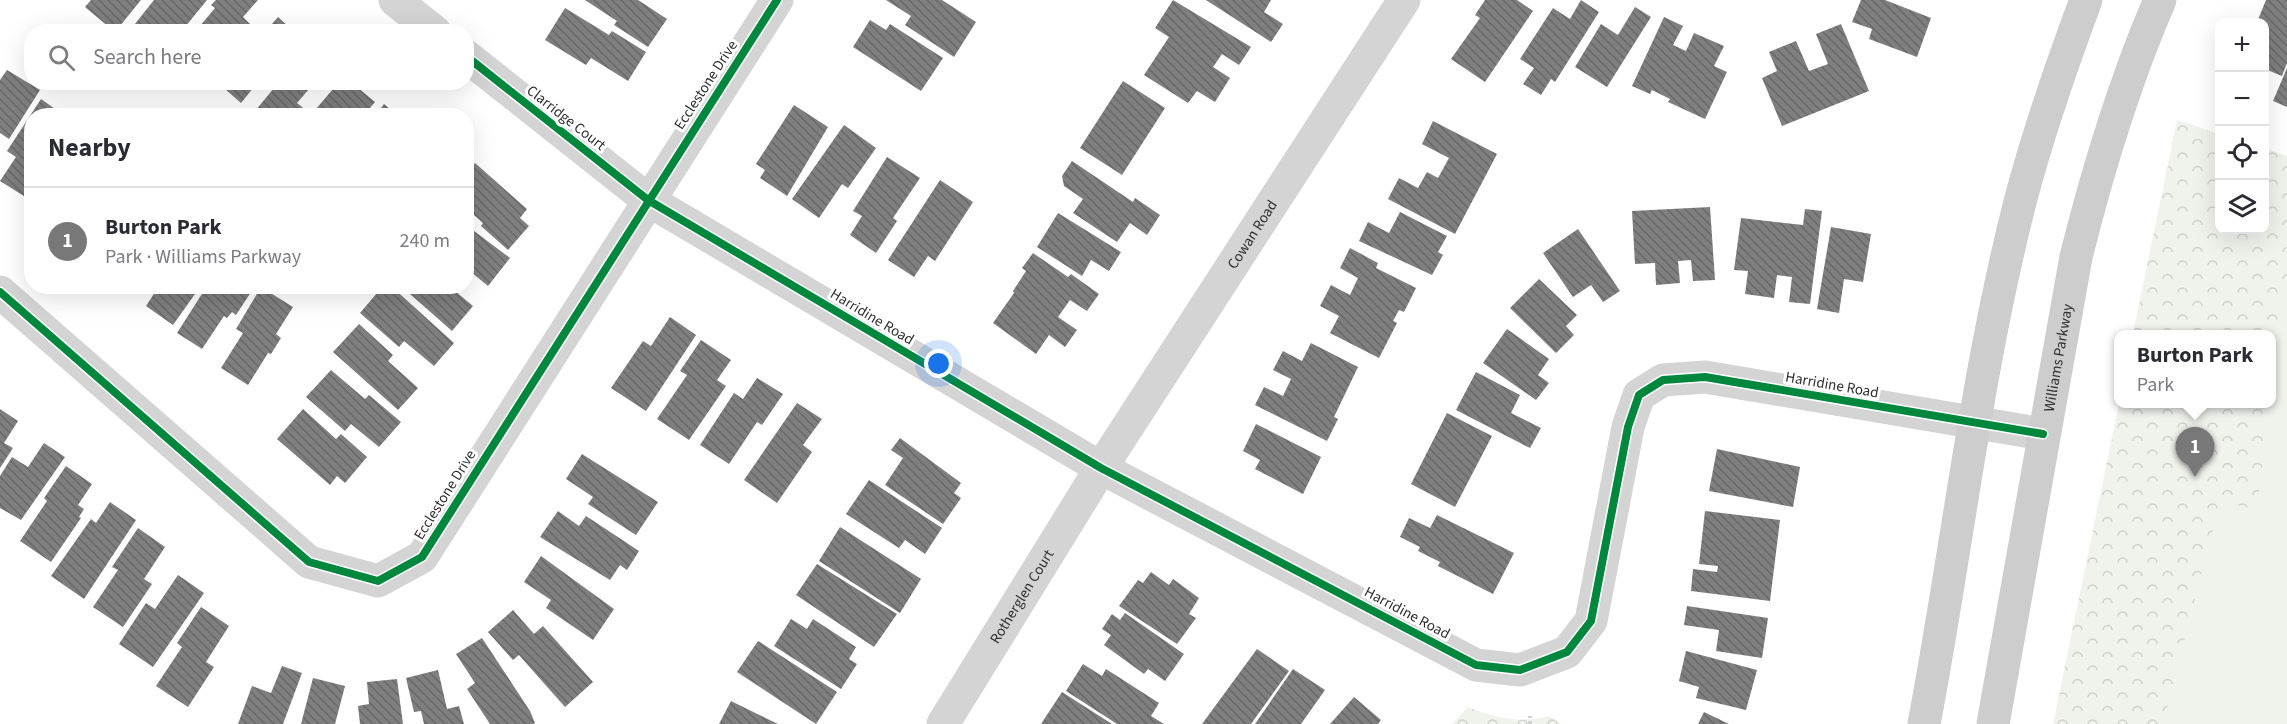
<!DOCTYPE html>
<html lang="en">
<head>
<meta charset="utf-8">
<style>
  body { margin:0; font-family:"Source Sans 3",sans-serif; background:#f2f2f3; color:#2b2b33 }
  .controls { position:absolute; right:18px; top:18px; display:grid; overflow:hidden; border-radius:12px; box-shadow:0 6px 24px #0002 }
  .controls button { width:54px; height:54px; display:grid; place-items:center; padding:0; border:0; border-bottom:2px solid #e1e1e2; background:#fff; color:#2b2b33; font:30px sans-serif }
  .you { position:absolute; left:939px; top:364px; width:21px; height:21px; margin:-15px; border:4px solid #fff; border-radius:50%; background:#1a73e8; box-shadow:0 0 0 9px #1a73e833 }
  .badge { display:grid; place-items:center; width:39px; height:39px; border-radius:50%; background:#787878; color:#fff; font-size:20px; font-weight:700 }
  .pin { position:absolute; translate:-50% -50px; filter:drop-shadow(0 2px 3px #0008) }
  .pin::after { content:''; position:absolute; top:32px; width:21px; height:18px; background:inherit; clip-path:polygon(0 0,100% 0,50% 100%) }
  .popup { position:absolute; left:2114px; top:330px; width:162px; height:78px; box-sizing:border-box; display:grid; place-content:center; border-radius:12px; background:#fff; filter:drop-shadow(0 2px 4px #0005); font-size:20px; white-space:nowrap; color:#7c7c81 }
  .popup b { font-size:22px; color:#2b2b33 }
  .popup::after { content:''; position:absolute; left:50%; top:100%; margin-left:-12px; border:12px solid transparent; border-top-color:#fff }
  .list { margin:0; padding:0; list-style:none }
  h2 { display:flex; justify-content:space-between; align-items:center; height:78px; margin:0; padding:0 24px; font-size:26px }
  h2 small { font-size:20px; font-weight:400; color:#7c7c81 }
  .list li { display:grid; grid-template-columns:39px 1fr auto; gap:18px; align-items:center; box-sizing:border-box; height:108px; padding:0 24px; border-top:2px solid #e1e1e2 }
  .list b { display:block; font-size:22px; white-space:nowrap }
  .list p { margin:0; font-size:20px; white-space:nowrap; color:#7c7c81 }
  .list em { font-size:20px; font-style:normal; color:#7c7c81 }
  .icon { flex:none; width:33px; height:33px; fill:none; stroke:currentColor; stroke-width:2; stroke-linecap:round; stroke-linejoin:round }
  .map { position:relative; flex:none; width:2287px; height:724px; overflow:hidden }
  .search { position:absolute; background:#fff; box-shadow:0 6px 24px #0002; left:24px; top:24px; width:450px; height:66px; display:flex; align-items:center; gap:15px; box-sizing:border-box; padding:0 21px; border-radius:24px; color:#7c7c81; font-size:22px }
  .panel { position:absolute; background:#fff; box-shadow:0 6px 24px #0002; left:24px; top:108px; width:450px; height:186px; border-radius:24px }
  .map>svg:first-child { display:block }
</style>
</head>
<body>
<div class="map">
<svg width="2287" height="724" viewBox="0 0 2287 724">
  <defs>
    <pattern id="park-crowns" width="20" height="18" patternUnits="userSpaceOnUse" patternTransform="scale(1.5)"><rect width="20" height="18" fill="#f0f2ec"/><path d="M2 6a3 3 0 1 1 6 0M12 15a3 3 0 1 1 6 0" fill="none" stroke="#ced0cb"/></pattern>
    <pattern id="building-back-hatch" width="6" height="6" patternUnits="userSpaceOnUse" patternTransform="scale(1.5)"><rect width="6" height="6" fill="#7f7f7f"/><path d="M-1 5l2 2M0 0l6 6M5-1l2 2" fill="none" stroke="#686868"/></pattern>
  </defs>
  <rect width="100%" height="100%" fill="#fff"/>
  <path fill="url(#park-crowns)" d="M2177 120 2219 134 2220 230H2264L2265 148 2287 156V724H2053L2119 404H2272V334H2133Z
    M1468 707C1495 718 1520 724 1549 716L1561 724H1452Z"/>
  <path fill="#f0f2ec" d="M2283 289 2287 290V724H2163L2220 501 2257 510Z"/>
  <path fill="url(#building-back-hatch)" d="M91 0H141L115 32 85 7Z
    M154 0H207L181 32H135L131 29Z
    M216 0H258L243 17 250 24 244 32H195L215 8 211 5Z
    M585 0H638L667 19 648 47 614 25 617 21Z
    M886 0H942L976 22 954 57 905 25 911 16Z
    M1173 0 1251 47 1239 65 1222 54 1213 67 1230 78 1215 102 1197 91 1188 103 1144 75 1169 37 1155 28Z
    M1206 0H1271L1264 12 1283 24 1271 42Z
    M1485 0H1517L1533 11 1485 82 1451 59 1480 18 1475 15Z
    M1581 0 1599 12 1555 82 1551 79 1541 95 1523 84 1534 68 1520 59 1553 8 1570 19Z
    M1861 0H1885L1931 18 1917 57 1869 39 1872 29 1852 22Z
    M2266 0H2287V63L2282 76 2265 69V22H2257Z
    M1635 7 1651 17 1607 87 1575 67 1601 24 1618 35Z
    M565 8 609 35 612 31 646 52 628 81 591 58 586 65 545 40Z
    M278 17 294 32H265Z
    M1664 17 1683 26 1673 45 1686 51 1694 33 1724 46 1714 66 1727 72 1705 119 1668 102 1670 99 1652 90 1650 94 1632 86Z
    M870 20 886 30 890 24 943 58 921 91 853 47Z
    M1841 24 1869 91 1782 126 1762 78 1777 71 1769 52 1796 41 1809 71 1828 64 1816 34Z
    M2287 68V107L2273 101Z
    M7 70 40 90 9 139 0 133V80Z
    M1123 81 1165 108 1122 175 1080 148Z
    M217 82H258L241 103Z
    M279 82H315L297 103 307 111 303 116H251Z
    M339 82H351L375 102 363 116H310Z
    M41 99 65 116H32V192L27 198 0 181 16 157 7 151Z
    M384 104 398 116H375Z
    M794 105 828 127 787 196 760 178 765 170 756 164Z
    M1433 121 1497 154 1455 234 1388 199 1399 178 1418 188 1427 172 1438 178 1449 158 1422 144Z
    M844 125 876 148 848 188 842 184 819 218 792 199Z
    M887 157 920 178 893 218 897 221 876 253 850 235 862 216 853 211Z
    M1072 161 1133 202 1135 198 1160 215 1147 235 1130 223 1117 242 1073 213 1083 199 1064 186 1062 176Z
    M475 163 527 209 520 218 529 226 508 250 481 226 483 223 466 208V173Z
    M940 180 973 202 935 261 928 256 914 277 888 260Z
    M1710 207 1715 280 1693 281 1691 260 1678 261 1680 283 1656 285 1655 263 1635 264 1632 211Z
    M1805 209 1822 211 1810 304 1789 302 1792 277 1777 275 1774 298 1745 294 1748 271 1734 270 1741 218 1803 225Z
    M1400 212 1447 236 1438 252 1443 255 1432 275 1359 241 1368 222 1389 233Z
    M1058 213 1121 252 1109 271 1091 260 1082 276 1037 247Z
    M466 225 510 258 488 286 466 268Z
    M1831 227 1871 234 1863 282 1844 279 1839 313 1817 309Z
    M1578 229 1620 291 1603 302 1591 285 1573 297 1543 253Z
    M1350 248 1378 263 1376 268 1416 288 1404 312 1399 310 1393 321 1397 323 1379 358 1330 333 1339 316 1320 306 1331 285 1350 295 1358 278 1340 268Z
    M1033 253 1068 277 1071 274 1099 294 1087 311 1070 300 1058 317 1077 330 1065 347 1049 335 1036 354 993 323 1014 293 1013 291 1026 271 1022 268Z
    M1539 279 1577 315 1566 326 1574 335 1556 353 1510 308Z
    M159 286H193L190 291 195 294 173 325 146 306Z
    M207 286H255L236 315 232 312 227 318 224 316 202 349 177 333Z
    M383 286H391L454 343 434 366 404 341 399 347 360 313Z
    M401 286H449L473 306 452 331Z
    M261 287 293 307 276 334 281 338 271 354 268 353 248 385 221 368 243 333 236 329Z
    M670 317 696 335 646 411 611 388 643 341 651 346Z
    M359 324 393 355 388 361 418 388 398 410 333 352Z
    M1507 329 1549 359 1538 375 1549 383 1536 400 1483 363Z
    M701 340 731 360 717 380 726 386 689 440 657 419 687 375 680 371Z
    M1311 343 1358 367 1334 417 1338 419 1327 441 1255 405 1264 387 1283 396 1291 379 1273 370 1283 351 1302 361Z
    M331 370 365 399 369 395 401 422 379 447 351 424 345 431 306 397Z
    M1476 372 1520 395 1511 413 1541 428 1530 448 1456 410Z
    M757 378 783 394 762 425 757 422 729 464 700 445 734 393 743 399Z
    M797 403 822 419 803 445 812 452 777 503 744 480Z
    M0 409 18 421 4 443 13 448 0 468Z
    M303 409 336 439 341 434 367 457 345 483 337 476 330 485 277 439Z
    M1447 413 1492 436 1455 507 1411 484Z
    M1256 424 1321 457 1303 494 1255 469 1260 460 1243 451Z
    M900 438 961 483 954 493 961 498 943 524 885 485 903 458 891 450Z
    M44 443 65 457 21 520 0 508V476L12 457 28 467Z
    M1717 449 1800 467 1793 507 1709 491Z
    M582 454 658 502 636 535 588 504 593 497 566 479Z
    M66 466 92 484 78 505 84 509 79 517 81 518 51 562 20 541 47 501 44 498Z
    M869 480 942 528 925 554 905 540 899 548 846 514Z
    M110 502 136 520 84 599 51 576 91 519 96 523Z
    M558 511 579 526 586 516 639 551 627 570 620 565 610 580 540 537Z
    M1705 511 1780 520 1770 601 1691 591 1693 569 1717 572 1718 566 1699 564Z
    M1437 515 1514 553 1493 594 1438 566 1440 562 1418 551 1420 547 1400 537 1409 518 1430 528Z
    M840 527 921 579 900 613 819 561Z
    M138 528 165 547 144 579 152 584 123 627 93 607 118 570 112 567Z
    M541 556 614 609 593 640 546 608 551 600 524 582Z
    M817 564 897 614 874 647 796 595Z
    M1151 572 1169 585 1173 579 1199 598 1189 614 1196 618 1177 644 1119 606 1138 580 1143 583Z
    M178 575 204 593 153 667 119 644 146 603 155 609Z
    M1687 606 1768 618 1762 658 1716 651 1719 630 1684 625Z
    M201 607 229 626 206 662 214 667 188 707 156 686 182 647 177 643Z
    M513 610 534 634 543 626 593 682 565 707 519 655 513 660 488 632Z
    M1125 613 1184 654 1165 681 1148 669 1144 674 1104 645 1111 635 1102 629 1112 614 1120 620Z
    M791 619 807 629 813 619 856 647 849 659 857 664 841 689 774 646Z
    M482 638 530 711 535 723 533 724H490L467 689 475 683 456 654Z
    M758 641 837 692 816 724 737 672Z
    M1257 649 1289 671 1251 724H1202Z
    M1686 651 1757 670 1746 710 1696 698 1699 687 1679 681Z
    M1083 664 1102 676 1106 669 1159 703 1151 716 1164 724H1117L1066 691Z
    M282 666 302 673 283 724H238L252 686 271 693Z
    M1293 669 1325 690 1301 724H1255Z
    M438 670 447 709 459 706 464 724H424L421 711 414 712 406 678Z
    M313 678 345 686 335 724H301Z
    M397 679 403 724H360L358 706 369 704 367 682Z
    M1062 692 1112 724H1041Z
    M1354 697 1381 720 1378 724H1330Z
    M731 701 778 724H719Z
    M1704 712 1729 724H1698Z"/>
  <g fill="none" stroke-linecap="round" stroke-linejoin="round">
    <path stroke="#d3d3d3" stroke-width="4" stroke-dasharray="3 3" stroke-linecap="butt" d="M1530 724V716"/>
    <g stroke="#d4d4d4" stroke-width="33">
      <path d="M395 0 435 32"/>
      <path d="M466 56 648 200 1101 468 1476 665 1520 670 1567 652 1591 621 1628 427 1639 395 1663 380 1705 377 2043 434"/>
      <path d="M0 292 309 562 378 581 422 557 777 0"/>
      <path id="s1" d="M943 724 1101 468 1404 0"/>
    </g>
    <g stroke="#cdcdcd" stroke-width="33">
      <path d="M1924 724C1957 550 1976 374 2020 202 2038 133 2061 67 2086 0"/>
      <path id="s2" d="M1993 724 2076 257C2098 169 2124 83 2160 0"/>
    </g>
    <defs>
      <path id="cycleway" d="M466 56 648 200 1101 468 1476 665 1520 670 1567 652 1591 621 1628 427 1639 395 1663 380 1705 377 2043 434
        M0 292 309 562 378 581 422 557 777 0"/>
    </defs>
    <use href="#cycleway" stroke="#fff" stroke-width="11"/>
    <use href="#cycleway" stroke="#00873e" stroke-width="8"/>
  </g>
  <g text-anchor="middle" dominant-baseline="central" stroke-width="6" stroke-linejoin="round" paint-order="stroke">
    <g font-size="15" fill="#2f2f2f" stroke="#fff">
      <text transform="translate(706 85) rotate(-57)">Ecclestone Drive</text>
      <text transform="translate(566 118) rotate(38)">Clarridge Court</text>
      <text stroke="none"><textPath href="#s1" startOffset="579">Cowan Road</textPath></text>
      <text transform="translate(872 317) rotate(31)">Harridine Road</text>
      <text stroke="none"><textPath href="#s2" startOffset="372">Williams Parkway</textPath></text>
      <text transform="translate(1832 385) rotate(10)">Harridine Road</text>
      <text transform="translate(445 495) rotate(-58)">Ecclestone Drive</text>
      <text stroke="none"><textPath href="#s1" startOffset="150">Rotherglen Court</textPath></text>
      <text transform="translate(1407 613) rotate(28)">Harridine Road</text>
    </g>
  </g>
</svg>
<div class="controls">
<button>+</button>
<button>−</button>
<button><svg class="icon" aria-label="locate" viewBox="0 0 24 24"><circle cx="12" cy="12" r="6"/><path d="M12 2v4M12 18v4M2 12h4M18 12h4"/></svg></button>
<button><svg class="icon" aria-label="layers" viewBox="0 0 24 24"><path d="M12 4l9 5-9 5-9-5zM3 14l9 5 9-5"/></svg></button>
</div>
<div class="you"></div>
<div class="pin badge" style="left:2195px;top:477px">1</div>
<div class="popup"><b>Burton Park</b>Park</div>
<div class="search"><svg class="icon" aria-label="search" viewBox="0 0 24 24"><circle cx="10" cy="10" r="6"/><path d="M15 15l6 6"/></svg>Search here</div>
<section class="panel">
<h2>Nearby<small></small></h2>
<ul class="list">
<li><span class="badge">1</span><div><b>Burton Park</b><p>Park · Williams Parkway</p></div><em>240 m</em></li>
</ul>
</section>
</div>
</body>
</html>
